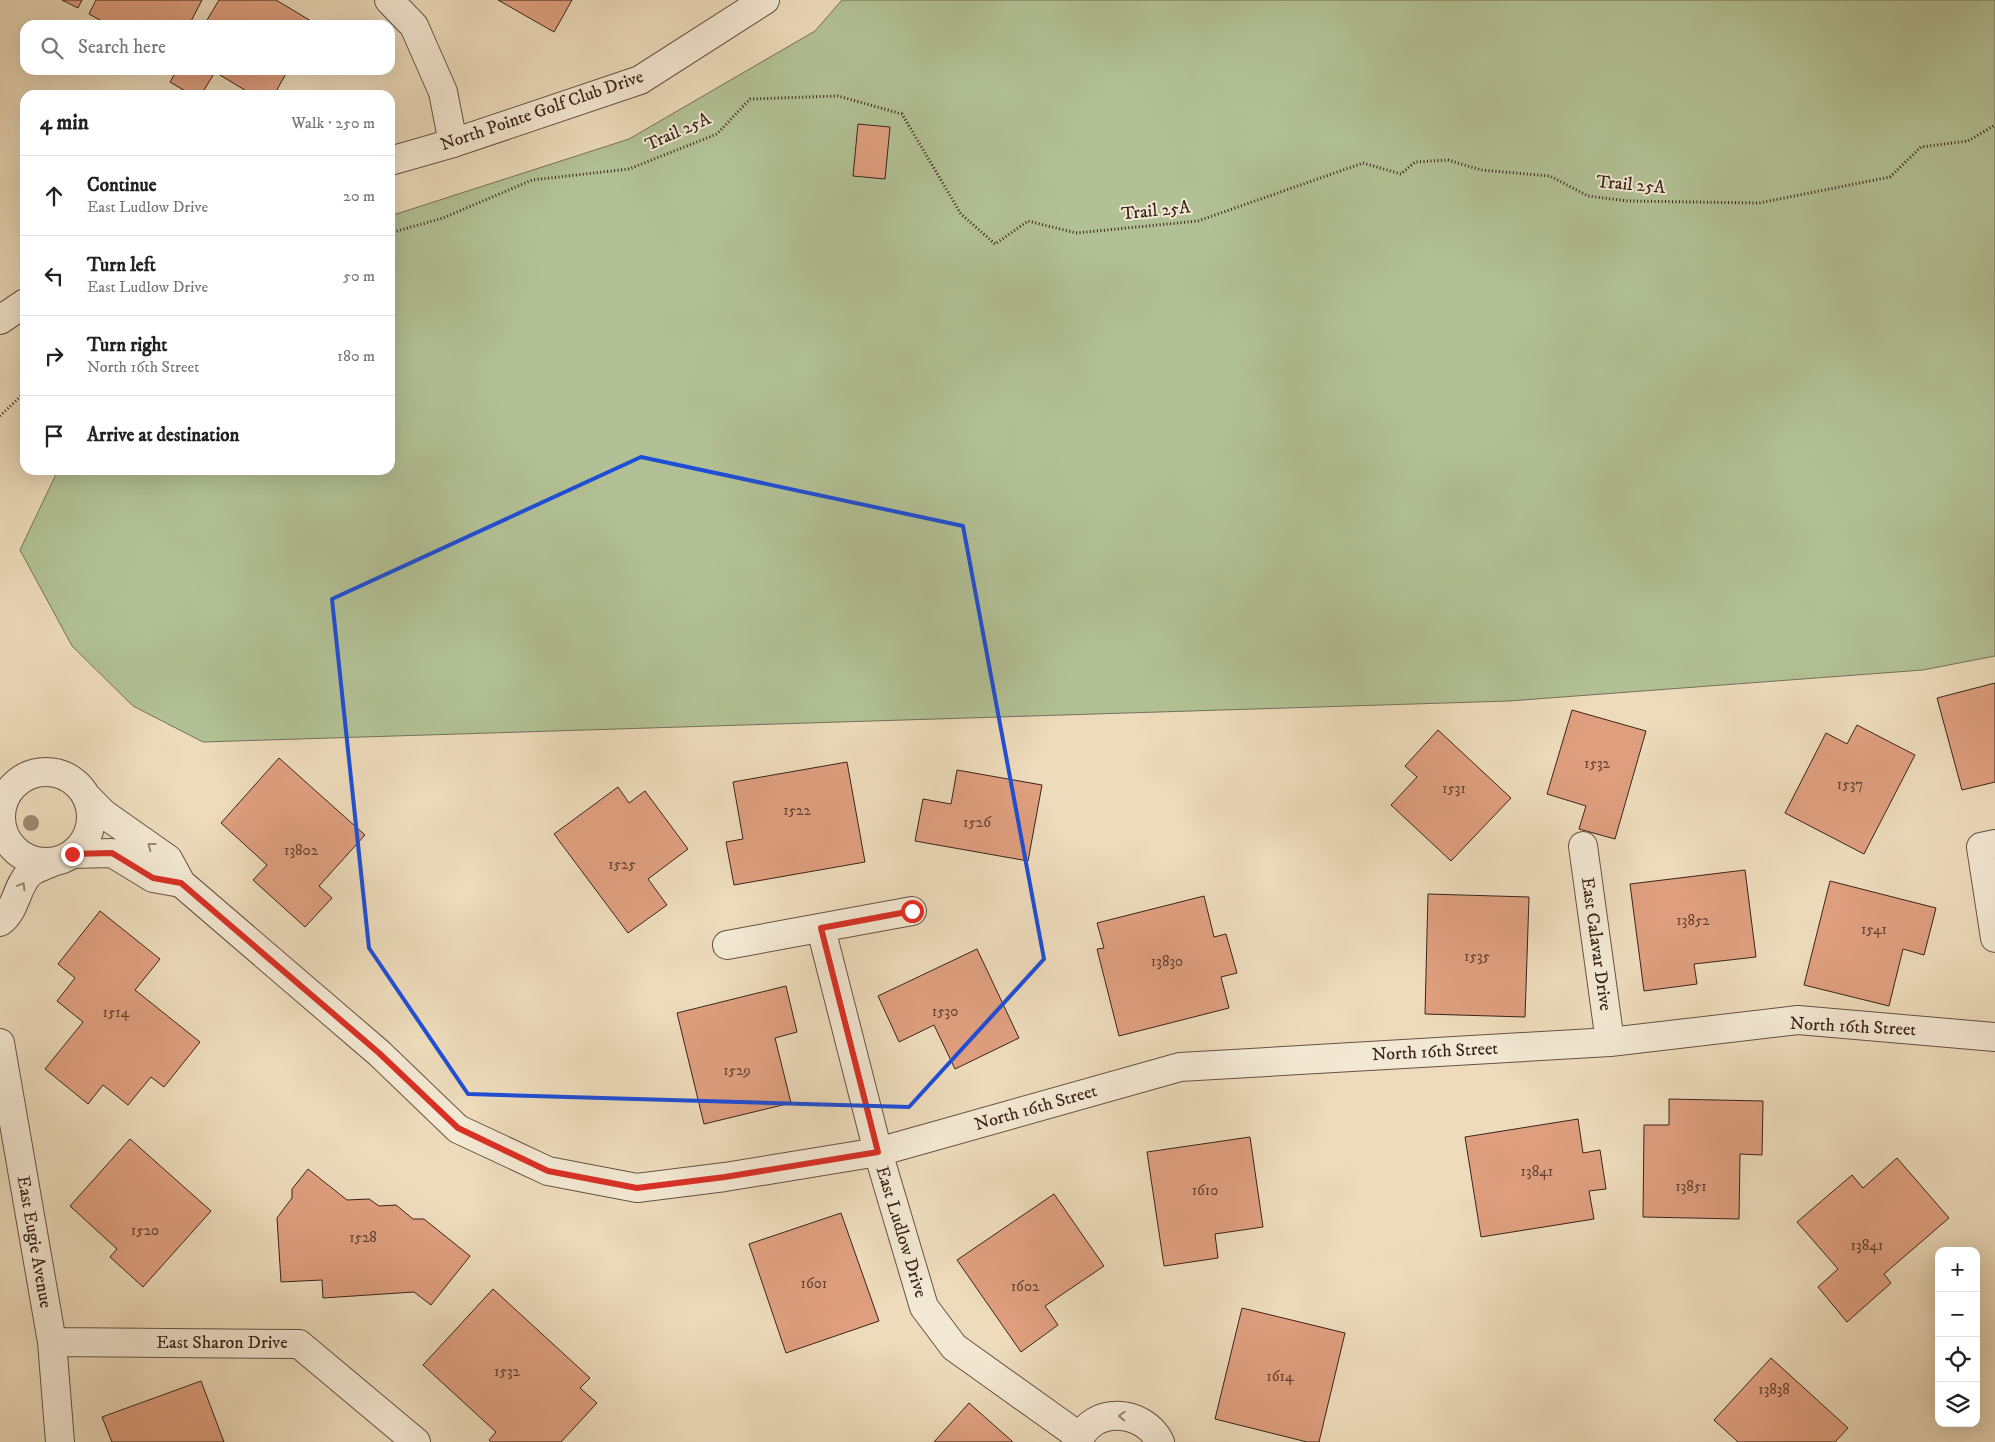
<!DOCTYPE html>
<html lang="en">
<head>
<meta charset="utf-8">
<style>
  body { margin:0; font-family:"IM FELL DW Pica",serif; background:#f2f2f2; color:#222 }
  .controls { position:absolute; right:15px; bottom:15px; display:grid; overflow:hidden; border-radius:10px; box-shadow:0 5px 20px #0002 }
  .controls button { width:45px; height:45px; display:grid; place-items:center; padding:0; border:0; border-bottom:1px solid #e0e0e0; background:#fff; color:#222; font:25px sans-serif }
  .stop { position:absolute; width:15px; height:15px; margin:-11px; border:4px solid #d93025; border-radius:50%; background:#fff }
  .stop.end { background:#d93025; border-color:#fff; box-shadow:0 1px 5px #0008 }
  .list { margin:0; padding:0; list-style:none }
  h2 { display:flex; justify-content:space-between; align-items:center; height:65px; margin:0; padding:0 20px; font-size:21px }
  h2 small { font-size:16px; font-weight:400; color:#767676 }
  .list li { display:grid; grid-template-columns:32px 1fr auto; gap:15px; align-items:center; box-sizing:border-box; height:80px; padding:0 20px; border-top:1px solid #e0e0e0 }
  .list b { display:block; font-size:19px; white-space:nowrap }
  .list p { margin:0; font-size:16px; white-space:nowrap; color:#767676 }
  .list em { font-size:16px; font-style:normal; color:#767676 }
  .icon { flex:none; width:28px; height:28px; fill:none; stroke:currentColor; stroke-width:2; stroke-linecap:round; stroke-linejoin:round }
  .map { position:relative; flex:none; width:1995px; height:1442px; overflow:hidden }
  .search { position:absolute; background:#fff; box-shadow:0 5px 20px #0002; left:20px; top:20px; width:375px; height:55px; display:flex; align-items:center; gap:12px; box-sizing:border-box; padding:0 18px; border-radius:15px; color:#767676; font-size:19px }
  .panel { position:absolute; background:#fff; box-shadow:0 5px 20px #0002; left:20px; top:90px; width:375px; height:385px; border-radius:15px }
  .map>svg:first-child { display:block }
</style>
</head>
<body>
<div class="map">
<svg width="1995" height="1442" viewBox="0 0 1995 1442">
  <rect width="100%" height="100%" fill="#eddbbb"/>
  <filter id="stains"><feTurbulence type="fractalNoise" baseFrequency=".004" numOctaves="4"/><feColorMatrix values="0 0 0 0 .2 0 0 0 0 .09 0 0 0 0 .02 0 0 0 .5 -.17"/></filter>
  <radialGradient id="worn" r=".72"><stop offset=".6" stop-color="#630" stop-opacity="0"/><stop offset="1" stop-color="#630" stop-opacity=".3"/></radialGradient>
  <path fill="#b2c195" stroke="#767258" d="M842 0H1995V656L1923 670 1509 701 203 742 133 706 72 646 20 550 58 470H390V216L629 139 815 31Z"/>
  <path fill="#df9f7f" stroke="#3a231a" d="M62 0H82L78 8Z
    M96 0H202L189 25H109L89 14Z
    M219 0H276L316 24 204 25Z
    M498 0H572L554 32Z
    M177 70H288L274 95H253L215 72 201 95H192L170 82Z
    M858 124 890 127 885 179 853 176Z
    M1995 683V782L1962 790 1937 698Z
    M1572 710 1646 731 1615 839 1579 829 1586 806 1547 794Z
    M1857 725 1915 755 1864 854 1785 813 1826 733 1847 744Z
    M1438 730 1511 798 1451 861 1391 805 1417 777 1405 766Z
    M279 758 365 835 319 886 332 898 305 927 253 880 267 865 221 823Z
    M847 762 865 862 734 885 726 842 743 839 733 782Z
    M957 770 1042 785 1028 861 915 841 923 799 951 804Z
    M618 787 629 803 645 791 688 849 648 879 667 905 628 933 554 834Z
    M1745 870 1756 957 1694 964 1697 984 1644 991 1630 884Z
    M1830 881 1936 908 1924 955 1903 949 1889 1006 1804 985Z
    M1428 894 1529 897 1525 1017 1425 1014Z
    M1204 896 1214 937 1226 934 1237 973 1221 977 1229 1008 1119 1036 1097 949 1104 948 1097 923Z
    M100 911 160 959 135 990 200 1042 164 1087 151 1077 128 1105 103 1085 88 1104 45 1069 83 1022 57 1001 75 978 58 964Z
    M977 949 1019 1038 955 1069 934 1025 899 1042 878 996Z
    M786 986 797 1032 775 1038 791 1103 704 1124 677 1013Z
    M1669 1099 1763 1101 1762 1155 1740 1154 1739 1219 1643 1217 1644 1125H1669Z
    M1578 1119 1583 1153 1600 1150 1606 1189 1589 1191 1594 1219 1481 1237 1465 1137Z
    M1250 1137 1263 1227 1215 1234 1218 1258 1164 1266 1147 1152Z
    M130 1139 211 1211 143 1287 110 1257 117 1249 70 1206Z
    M1897 1158 1949 1218 1884 1274 1891 1283 1847 1322 1818 1287 1838 1269 1797 1222 1852 1175 1863 1188Z
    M308 1169 347 1200 369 1199 379 1206 396 1205 413 1219H424L470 1256 431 1305 414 1292 323 1298 322 1280 281 1282 277 1218 292 1198V1189Z
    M1054 1194 1104 1266 1045 1306 1058 1325 1021 1352 957 1260Z
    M841 1213 879 1321 786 1353 749 1244Z
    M493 1289 590 1378 580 1388 597 1403 561 1442H491L489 1440 496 1432 423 1365Z
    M1242 1308 1345 1333 1319 1442H1307L1215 1419Z
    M1771 1358 1848 1428 1835 1442H1738L1714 1420Z
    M201 1381 224 1442H112L102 1417Z
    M969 1403 1013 1442H934Z"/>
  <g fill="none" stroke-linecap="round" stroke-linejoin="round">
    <defs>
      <path id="minor" d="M389 0 414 26 443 92 453 143
        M1 817a45 45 0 1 1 90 0a45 45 0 1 1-90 0Z
        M87 797 104 814 168 859 181 883 379 1053 458 1129 548 1171 637 1188 725 1177 878 1152 1180 1067 1610 1042 1798 1020 1995 1037
        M1995 844 1981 847 1995 938
        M1583 846 1610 1042
        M72 854 112 853 153 878 181 883
        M0 922C16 911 16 887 29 874 35 868 47 865 55 861
        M821 929 878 1152 924 1307 954 1347 1080 1437
        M727 945 912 911
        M0 1043 52 1342 60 1442
        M52 1342 299 1344 416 1442
        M1078 1442C1092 1405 1144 1409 1160 1442"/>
      <path id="tertiary" d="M390 161 453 143 640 80 765 0
        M0 320 25 303"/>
    </defs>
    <use href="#minor" stroke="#675142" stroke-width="30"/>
    <use href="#tertiary" stroke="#675142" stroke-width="30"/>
    <path stroke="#3a231a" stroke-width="3" stroke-dasharray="1 2.5" stroke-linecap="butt" d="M390 233 443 218 532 180 629 169 717 134 750 99 838 96 902 114 961 214 995 244 1028 221 1076 233 1198 221 1363 163 1401 174 1415 162 1448 160 1481 170 1550 176 1588 196 1628 201 1759 203 1890 177 1921 147 1968 141 1995 125
      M0 416 25 392"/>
    <use href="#minor" stroke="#f3e8d3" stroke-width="28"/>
    <use href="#tertiary" stroke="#f3e8d3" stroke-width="28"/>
  </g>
  <circle fill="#9b8b74" cx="31" cy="823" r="8"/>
  <defs><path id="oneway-chevron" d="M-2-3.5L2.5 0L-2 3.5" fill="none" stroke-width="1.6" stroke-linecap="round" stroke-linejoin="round" transform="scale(1.25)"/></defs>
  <g stroke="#968676">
    <use href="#oneway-chevron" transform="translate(151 846) rotate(-143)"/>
    <use href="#oneway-chevron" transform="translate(22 886) rotate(-59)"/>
    <use href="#oneway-chevron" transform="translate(1122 1416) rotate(-178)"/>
  </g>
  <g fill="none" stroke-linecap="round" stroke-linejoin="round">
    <path stroke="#d93025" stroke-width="6" d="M72 854 112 853 153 878 181 883 379 1053 458 1128 548 1171 637 1188 725 1177 878 1152 821 928 912 911"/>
  </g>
  <path fill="none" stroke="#1d4ed8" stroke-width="4" stroke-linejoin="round" d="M641 457 963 526 1044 959 909 1107 468 1094 369 948 332 599Z"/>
  <g text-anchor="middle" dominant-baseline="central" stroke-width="4" stroke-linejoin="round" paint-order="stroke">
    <g font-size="15" fill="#634233">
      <text x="1597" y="763">1532</text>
      <text x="1850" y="784">1537</text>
      <text x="1454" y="788">1531</text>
      <text x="797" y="810">1522</text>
      <text x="977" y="822">1526</text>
      <text x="301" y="850">13802</text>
      <text x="622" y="864">1525</text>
      <text x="1693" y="920">13852</text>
      <text x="1874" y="929">1541</text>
      <text x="1477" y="956">1535</text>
      <text x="1167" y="961">13830</text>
      <text x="945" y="1011">1530</text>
      <text x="116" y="1012">1514</text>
      <text x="737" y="1070">1529</text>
      <text x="1537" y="1171">13841</text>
      <text x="1691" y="1186">13851</text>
      <text x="1205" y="1190">1610</text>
      <text x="145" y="1230">1520</text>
      <text x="363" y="1237">1528</text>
      <text x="1867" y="1245">13841</text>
      <text x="814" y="1283">1601</text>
      <text x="1025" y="1286">1602</text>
      <text x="507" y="1371">1532</text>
      <text x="1280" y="1376">1614</text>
      <text x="1774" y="1389">13838</text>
    </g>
    <g font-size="18" fill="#3a231a" stroke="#f3e8d3">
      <text transform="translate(542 111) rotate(-19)">North Pointe Golf Club Drive</text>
      <text transform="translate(678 132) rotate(-24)">Trail 25A</text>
      <text transform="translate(1631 185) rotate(5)">Trail 25A</text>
      <text transform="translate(1156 211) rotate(-6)">Trail 25A</text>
      <text transform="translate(1596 944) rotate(82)">East Calavar Drive</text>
      <text transform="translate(1853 1027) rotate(3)">North 16th Street</text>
      <text transform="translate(1435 1052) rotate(-3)">North 16th Street</text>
      <text transform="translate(1036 1108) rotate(-16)">North 16th Street</text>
      <text transform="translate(901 1232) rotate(73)">East Ludlow Drive</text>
      <text transform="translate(34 1242) rotate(80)">East Eugie Avenue</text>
      <text x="222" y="1343">East Sharon Drive</text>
    </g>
  </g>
  <rect width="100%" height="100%" filter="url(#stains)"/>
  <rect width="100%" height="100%" fill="url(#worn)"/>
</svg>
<div class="controls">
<button>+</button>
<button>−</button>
<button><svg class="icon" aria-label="locate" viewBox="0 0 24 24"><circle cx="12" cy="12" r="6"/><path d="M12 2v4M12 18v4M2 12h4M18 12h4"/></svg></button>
<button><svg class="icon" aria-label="layers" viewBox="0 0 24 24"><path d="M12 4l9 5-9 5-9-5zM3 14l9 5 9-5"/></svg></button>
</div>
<div class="stop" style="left:912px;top:911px"></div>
<div class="stop end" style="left:72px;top:854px"></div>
<div class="search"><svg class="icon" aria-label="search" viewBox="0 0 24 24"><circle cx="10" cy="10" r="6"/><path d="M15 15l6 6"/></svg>Search here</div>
<section class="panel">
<h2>4 min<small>Walk · 250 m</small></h2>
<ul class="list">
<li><svg class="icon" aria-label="ahead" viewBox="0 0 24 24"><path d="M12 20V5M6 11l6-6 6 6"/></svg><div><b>Continue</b><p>East Ludlow Drive</p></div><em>20 m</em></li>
<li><svg class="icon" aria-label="left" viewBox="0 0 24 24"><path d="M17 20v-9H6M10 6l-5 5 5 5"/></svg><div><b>Turn left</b><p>East Ludlow Drive</p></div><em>50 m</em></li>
<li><svg class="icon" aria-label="right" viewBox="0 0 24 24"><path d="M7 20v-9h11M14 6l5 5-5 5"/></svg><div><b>Turn right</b><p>North 16th Street</p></div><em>180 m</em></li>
<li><svg class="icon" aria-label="arrive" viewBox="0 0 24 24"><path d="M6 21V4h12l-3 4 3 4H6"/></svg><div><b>Arrive at destination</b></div></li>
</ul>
</section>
</div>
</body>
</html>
